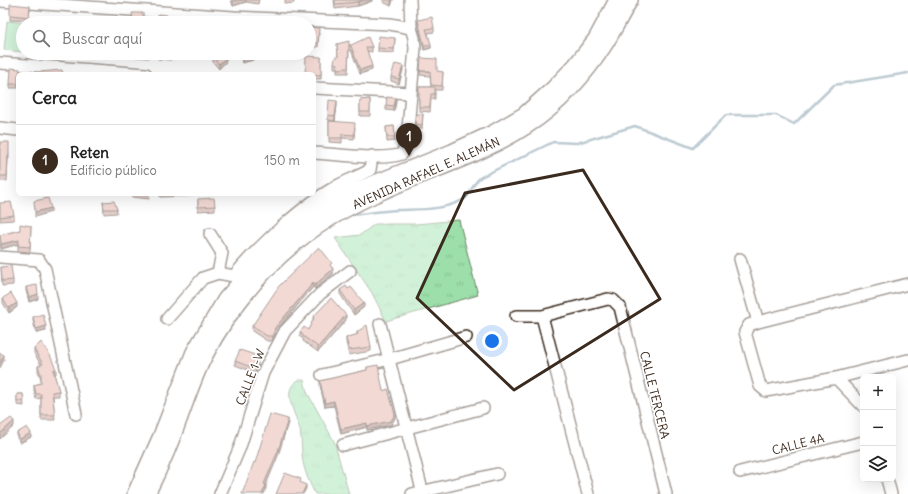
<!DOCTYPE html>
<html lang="es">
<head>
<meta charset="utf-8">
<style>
  body { margin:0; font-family:Delius,sans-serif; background:#f2f2f2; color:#222 }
  .controls { position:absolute; right:12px; bottom:12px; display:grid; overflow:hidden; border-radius:6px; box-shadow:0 4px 16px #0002 }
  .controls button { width:36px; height:36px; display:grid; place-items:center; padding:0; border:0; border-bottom:1px solid #e0e0e0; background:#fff; color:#222; font:20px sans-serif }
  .you { position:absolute; left:492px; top:341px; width:14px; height:14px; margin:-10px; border:3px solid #fff; border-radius:50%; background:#1a73e8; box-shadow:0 0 0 6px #1a73e833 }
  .badge { display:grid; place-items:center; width:26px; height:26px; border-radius:50%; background:#3b2a1e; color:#fff; font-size:13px; font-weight:700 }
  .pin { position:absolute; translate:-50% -33px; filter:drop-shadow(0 1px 2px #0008) }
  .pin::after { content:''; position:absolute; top:21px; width:14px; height:12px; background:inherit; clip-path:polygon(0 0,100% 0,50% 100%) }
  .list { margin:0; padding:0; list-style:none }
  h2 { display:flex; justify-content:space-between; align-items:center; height:52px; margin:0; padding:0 16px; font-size:17px }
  h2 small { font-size:13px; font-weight:400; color:#767676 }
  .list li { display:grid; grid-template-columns:26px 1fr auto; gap:12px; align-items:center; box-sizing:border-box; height:72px; padding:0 16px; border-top:1px solid #e0e0e0 }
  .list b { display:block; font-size:15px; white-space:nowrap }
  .list p { margin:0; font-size:13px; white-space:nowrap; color:#767676 }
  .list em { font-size:13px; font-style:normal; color:#767676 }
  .icon { flex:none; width:22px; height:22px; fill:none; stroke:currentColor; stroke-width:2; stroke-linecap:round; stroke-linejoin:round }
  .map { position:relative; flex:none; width:908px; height:494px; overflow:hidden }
  .search { position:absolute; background:#fff; box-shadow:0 4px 16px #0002; left:16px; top:16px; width:300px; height:44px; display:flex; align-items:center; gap:10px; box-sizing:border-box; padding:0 14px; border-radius:22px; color:#767676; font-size:15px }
  .panel { position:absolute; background:#fff; box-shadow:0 4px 16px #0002; left:16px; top:72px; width:300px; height:124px; border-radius:6px }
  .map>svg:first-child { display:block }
</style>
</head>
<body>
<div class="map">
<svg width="908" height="494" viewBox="0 0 908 494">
  <defs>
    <pattern id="grass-tufts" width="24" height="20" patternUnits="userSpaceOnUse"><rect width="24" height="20" fill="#9cdfaa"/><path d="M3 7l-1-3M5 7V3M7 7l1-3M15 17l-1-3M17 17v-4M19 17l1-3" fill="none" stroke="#87c092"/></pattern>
  </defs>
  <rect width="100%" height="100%" fill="#fff"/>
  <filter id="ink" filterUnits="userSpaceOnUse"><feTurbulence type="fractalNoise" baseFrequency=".025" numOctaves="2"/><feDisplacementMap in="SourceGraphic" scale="8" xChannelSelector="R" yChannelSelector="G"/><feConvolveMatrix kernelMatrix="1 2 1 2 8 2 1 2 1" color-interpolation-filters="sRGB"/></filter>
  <g filter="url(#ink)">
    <path fill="url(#grass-tufts)" stroke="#6c8464" d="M459 220 478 295 386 321 372 293 335 238 360 235 375 224H416Z
      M299 380H304L307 392 334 441 349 494H315C310 484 305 473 303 462 301 451 302 441 300 430 297 416 279 389 299 380Z"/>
    <path fill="#9cdfaa" stroke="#6c8464" d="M7 21 23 23V52L4 50Z"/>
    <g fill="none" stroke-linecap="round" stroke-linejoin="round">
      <path stroke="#6d8b9b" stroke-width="2.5" d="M353 215C367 213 382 211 397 210 418 209 444 211 464 199 472 193 473 182 481 177L553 142 577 143 635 126 693 148 726 115H776L794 124 834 85 908 73"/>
      <defs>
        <path id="minor" d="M0 1 234 17 390 24 411 28
          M0 63 146 74
          M314 88 411 93
          M0 128 18 130
          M314 153C336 154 382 161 402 154L407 140 415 48 414 38 411 28 410 0
          M210 234 222 253 218 273
          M0 257 39 260 45 269 76 414
          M740 259 758 322
          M234 276C257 247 304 204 337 186 348 180 359 176 370 170L372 156
          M908 284 758 322 749 325 745 332 760 386 766 391 836 378 908 360
          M516 316H542L608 299 613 300 620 307 666 494
          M542 316 588 494
          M167 319 203 278 218 273 234 276 238 281
          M380 324 423 494
          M322 375 390 359 466 337
          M836 378 863 406
          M343 445 483 408
          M740 472 863 442
          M887 479 891 494
          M220 494 240 447 263 373 285 331 320 294 350 271
          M412 494 497 474"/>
        <path id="secondary" d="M135 494 161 436 194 352 225 300 259 261 313 214 340 197 452 152 493 133 524 115 553 89 575 66 596 39 617 0
          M147 494C156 476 165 457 172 438 183 411 191 383 204 357 220 326 242 295 267 269 301 233 344 207 390 188 436 168 486 153 528 125 558 106 586 74 605 44 614 30 621 15 630 0"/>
      </defs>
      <use href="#minor" stroke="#3b2a1e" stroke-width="14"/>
      <use href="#secondary" stroke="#3b2a1e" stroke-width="18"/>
      <use href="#minor" stroke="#fff" stroke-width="11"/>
      <use href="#secondary" stroke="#fff" stroke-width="15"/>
    </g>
    <path fill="#c5938a" stroke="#3b2a1e" d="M231 0H259L258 4 246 2 233 6Z
      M285 0H294V3L285 4Z
      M334 0H372V1L358 6 335 9Z
      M383 0H393L391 6 383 2Z
      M30 6 29 21 10 20V15Z
      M418 20 434 28V32L428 33 431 48 424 50 418 24Z
      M309 27 319 33 318 47H309Z
      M395 38 394 53 378 52V48Z
      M337 44 349 45 372 47V52L367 51 372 70 360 74 351 50H349L348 73H337V68H334V63L338 57Z
      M135 53H149V58L135 57Z
      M158 53H172L171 60 158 59Z
      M240 53H252L253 60 242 63Z
      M213 57 226 62 219 69 213 62Z
      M321 57V79H314V74Z
      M403 70 399 84 391 81V77Z
      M420 71 443 72 442 90H435V99H431L430 112 419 111V87H431L430 76 420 75Z
      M18 74V88H10V84Z
      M370 99V116H360V100Z
      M396 102 394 111 386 110V105Z
      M337 105 335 121 328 120V115Z
      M423 114 422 129H415V124Z
      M329 121 355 127 354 139 342 138V143L329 142Z
      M394 126 395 141 387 142 386 127Z
      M0 142 9 155V159H8L7 181H0Z
      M132 194H149V199L132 197Z
      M160 194H190V196L160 197Z
      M198 199 215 206V210L198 211Z
      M103 202 117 209V213L104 214Z
      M0 203 14 215V220L0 221Z
      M31 226 30 252 18 251V244L1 249 0 241V235L20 230Z
      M1 267 13 280V285L2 286Z
      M332 267 333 274 315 289 313 287 275 332V334L272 341H267L252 331V326Z
      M26 287 38 299 29 302 26 291Z
      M348 289 364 307 354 315 340 294V290Z
      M3 298 17 307 9 313 3 303Z
      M33 317 46 331 36 333 33 321Z
      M313 317 346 320 318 352 303 341V338L300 337V332L308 330 313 321Z
      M357 332 371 347V351L349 355 346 342V338L357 335Z
      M34 349 56 374H54L59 391V396H53L55 420H41V398L36 399 34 390V385L41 383V379L38 371V366L41 365 34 353Z
      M258 360 257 362 258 367 256 373 235 365V361Z
      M367 367 383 391 395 418 391 425 367 430V427L341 434 334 406 325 407 320 386V381L367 370Z
      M17 394H23L24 406 17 405Z
      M17 433 31 437 20 443 17 438Z"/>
    <path fill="#a07871" stroke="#3b2a1e" d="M236 0H246V2L233 6V1Z
      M363 0H372V1L358 6V2Z
      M392 0H393L391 6V1Z
      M431 44V48L424 50V45Z
      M253 56V60L242 63V58Z
      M226 58V62L219 69V64Z
      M372 66V70L360 74V70Z
      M403 66V70L399 84V79Z
      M396 98V102L394 111V106Z
      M337 101V105L335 121V116Z
      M51 208V212L35 217V212Z
      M19 240V244L1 249V244Z
      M333 269V274L315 289V285Z
      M313 283V287L275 332V334L272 341V336L274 329Z
      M38 294V299L29 302V297Z
      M17 303V307L9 313V308Z
      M364 303V307L354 315V310Z
      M346 315V320L318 352V347Z
      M46 326V331L36 333V329Z
      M4 355V360L0 368V363Z
      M258 363V367L256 373V369Z
      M56 369V374L53 375V370Z
      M334 401V406L325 407V403Z
      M395 414V418L391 425 367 430V426Z
      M288 419V423L278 456 266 485V489L264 494H262L264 484Z
      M14 421V426L0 439V434Z
      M367 423V427L341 434V429Z
      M31 433V437L20 443V439Z
      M306 485V489L303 494H302Z"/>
    <path fill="#e5aba1" stroke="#3b2a1e" d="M335 0H363L358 2 335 4Z
      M10 4 30 6 29 17 10 15Z
      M132 13H143L144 23H133Z
      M158 14 167 15 168 23H158Z
      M97 17H108L107 23H87V22H96Z
      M432 17 434 28 426 29 431 44 424 45 418 20Z
      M234 19 251 20 254 21 253 23H234Z
      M309 27 319 28 318 43 309 42Z
      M379 36 395 38 394 49 378 48Z
      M368 37 372 47H366L372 66 360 70 351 46H349L348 68 337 69V64L334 63 335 57H338L337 44 349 41V46Z
      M158 53H172L171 56 158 54Z
      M218 53H221L226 58 219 64 213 57Z
      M241 53H252L253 56 242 58Z
      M306 56 321 57V75L305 74Z
      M421 58 437 59V71L443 72 442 86 431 85 430 71H420Z
      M395 64 403 66 399 79 391 77Z
      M11 68 20 69 19 74H18V84H10Z
      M62 70 63 74H38V72Z
      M419 87H435V94H431L430 107H419Z
      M387 97 396 98 394 106 386 105Z
      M370 99V112H360V100Z
      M329 100 337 101 335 116 328 115Z
      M416 114H423L422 125 415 124Z
      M329 121 355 123 354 135 342 134V138H329Z
      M394 126 395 137H387L386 127Z
      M0 142H9V155H8L7 176H0Z
      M48 198 51 208 35 212 34 201Z
      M214 198 215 206 198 207V199Z
      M114 201 117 209H104L103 202Z
      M11 202 14 215 0 217V203Z
      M20 224 31 226 30 247 18 246 19 240 1 244 0 235 20 230Z
      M319 247 332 263 330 265 333 269 315 285 313 283 274 329 275 330 272 336H267L252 326 279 286Z
      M11 266 13 280 2 281 1 267Z
      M37 285 38 294 29 297 26 287Z
      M346 286 348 289 351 287 364 303 354 310 340 290Z
      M11 293 17 303 9 308 3 298Z
      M331 298 346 315 318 347 303 336V335L300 332 304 327 308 330 314 318 313 317Z
      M43 314 46 326 36 329 33 317Z
      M367 325 371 347 349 350 346 338 358 334 357 332Z
      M41 342 50 355 56 369 53 370 59 391 52 392 55 415H41V394H36L34 385 41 383V374L38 366 43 364 34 349Z
      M240 350 258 356 256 361 258 363 256 369 235 361Z
      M0 353 4 355 0 363Z
      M378 365 383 391 388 389 395 414 391 421 367 426V423L341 429 334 401 325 403 320 381 367 370V367Z
      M17 394H23L24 401H17Z
      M270 414 288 419 278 451 264 484 266 485 262 494H242L254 462 255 463Z
      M11 418 14 421 0 434V426Z
      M27 427 31 433 20 439 17 433Z
      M285 473 301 479 300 482 306 485 302 494H276Z"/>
  </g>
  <path d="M0 0H908V494H0ZM583 170 660 299 514 390 417 298 465 193Z" fill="#fff" fill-opacity=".55" fill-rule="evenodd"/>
  <path fill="none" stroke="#3b2a1e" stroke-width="3" stroke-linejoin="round" d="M583 170 660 299 514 390 417 298 465 193Z"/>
  <g text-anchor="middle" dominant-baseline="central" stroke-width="3.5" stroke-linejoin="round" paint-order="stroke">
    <g font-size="12" fill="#3b2a1e" stroke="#fff">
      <text transform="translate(426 173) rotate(-24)">AVENIDA RAFAEL E. ALEMÁN</text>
      <text transform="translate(250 377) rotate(-69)">CALLE 1-W</text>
      <text transform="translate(655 395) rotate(76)">CALLE TERCERA</text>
      <text transform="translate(798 444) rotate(-14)">CALLE 4A</text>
    </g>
  </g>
</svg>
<div class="controls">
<button>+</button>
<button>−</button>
<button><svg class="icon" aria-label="layers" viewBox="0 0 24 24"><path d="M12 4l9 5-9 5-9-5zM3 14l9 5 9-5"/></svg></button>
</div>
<div class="you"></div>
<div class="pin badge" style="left:409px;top:156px">1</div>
<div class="search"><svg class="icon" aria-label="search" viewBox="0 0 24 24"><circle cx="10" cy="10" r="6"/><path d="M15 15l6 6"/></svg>Buscar aquí</div>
<section class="panel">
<h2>Cerca<small></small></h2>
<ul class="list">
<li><span class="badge">1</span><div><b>Reten</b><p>Edificio público</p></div><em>150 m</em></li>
</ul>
</section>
</div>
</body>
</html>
